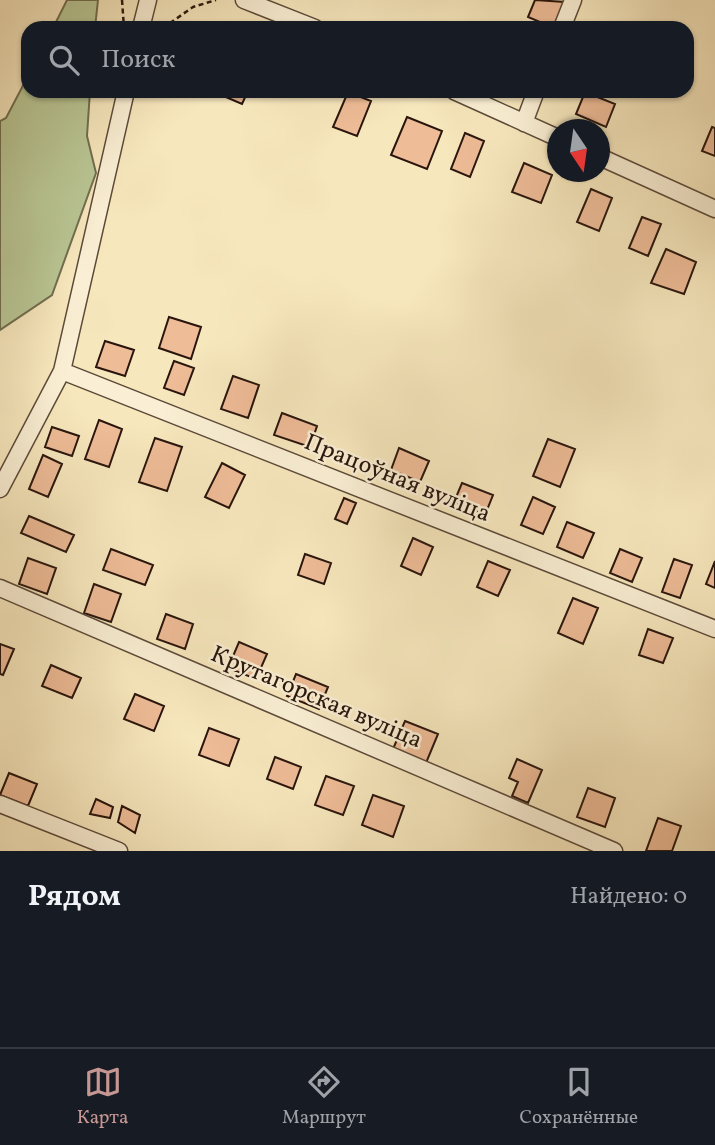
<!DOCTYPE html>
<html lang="ru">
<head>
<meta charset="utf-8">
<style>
  body { margin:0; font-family:Vollkorn,serif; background:#20242c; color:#f1f3f6 }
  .compass { position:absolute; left:547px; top:119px; width:63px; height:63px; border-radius:50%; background:#171b24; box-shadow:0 2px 5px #0004; rotate:167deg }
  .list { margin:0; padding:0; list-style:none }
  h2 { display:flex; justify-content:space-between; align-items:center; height:91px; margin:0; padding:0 28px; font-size:30px }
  h2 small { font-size:23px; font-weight:400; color:#9ea1a6 }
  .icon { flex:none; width:38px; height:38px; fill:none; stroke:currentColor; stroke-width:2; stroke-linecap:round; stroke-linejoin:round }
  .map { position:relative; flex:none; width:715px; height:851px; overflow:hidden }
  .search { position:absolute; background:#171b24; box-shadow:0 2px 5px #0004; left:21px; right:21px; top:21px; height:77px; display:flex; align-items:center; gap:18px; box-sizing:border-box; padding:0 24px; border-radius:21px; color:#9ea1a6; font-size:26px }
  .sheet { height:196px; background:#171b24 }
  nav { display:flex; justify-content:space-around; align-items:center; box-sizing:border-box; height:98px; border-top:2px solid #363941; background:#171b24; font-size:19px; color:#9ea1a6 }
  nav a { display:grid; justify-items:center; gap:4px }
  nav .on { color:#c59692 }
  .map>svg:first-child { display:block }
</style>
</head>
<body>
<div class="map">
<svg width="715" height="851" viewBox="0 0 715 851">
  <rect width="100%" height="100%" fill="#f7e7bd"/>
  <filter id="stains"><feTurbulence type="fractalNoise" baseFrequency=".00286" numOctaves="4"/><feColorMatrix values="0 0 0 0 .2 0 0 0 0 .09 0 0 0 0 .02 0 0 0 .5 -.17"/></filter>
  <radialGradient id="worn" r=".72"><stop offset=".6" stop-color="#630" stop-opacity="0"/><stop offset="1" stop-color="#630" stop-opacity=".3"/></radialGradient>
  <path fill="#b9c694" stroke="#716e50" stroke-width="2" d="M67 0H98L95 28H53Z
    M28 76V91H90L87 136 96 173 52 295 0 330V121L6 118Z"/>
  <path fill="#eebc97" stroke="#29150d" stroke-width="2" d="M535 0 565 2 554 28 528 17Z
    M223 91H248L242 104 221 95Z
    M348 92 371 101 357 136 333 127Z
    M585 92 615 104 606 127 576 114Z
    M407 117 442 131 427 169 391 155Z
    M712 127 715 128V156L702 151Z
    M465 133 484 141 470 177 451 169Z
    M524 163 552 175 541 203 512 192Z
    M591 189 612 198 599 231 577 222Z
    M642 217 661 224 648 256 629 248Z
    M666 249 696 262 684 294 651 283Z
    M169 317 201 327 191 359 159 348Z
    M105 341 134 350 125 376 96 367Z
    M174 361 194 368 184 395 164 388Z
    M233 376 259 385 248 418 221 409Z
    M282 413 317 426 310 447 274 435Z
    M99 420 122 429 109 467 85 459Z
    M52 427 79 436 72 456 45 447Z
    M155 438 182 447 167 491 139 482Z
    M548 439 575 449 560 487 533 476Z
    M399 448 429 461 420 482 391 470Z
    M43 455 62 464 48 497 29 489Z
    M222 463 245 475 229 508 205 497Z
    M462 483 493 495 485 515 454 502Z
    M533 497 555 507 543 534 521 525Z
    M344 498 356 503 347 524 335 519Z
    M29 516 74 535 66 552 21 533Z
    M567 522 594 533 583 558 557 547Z
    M413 538 433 547 421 575 401 566Z
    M111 549 153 565 145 585 103 570Z
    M620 549 642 558 632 582 610 573Z
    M305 554 331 563 324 584 298 575Z
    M28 558 56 568 47 594 19 584Z
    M674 559 692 565 680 598 662 592Z
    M488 561 510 570 498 596 477 587Z
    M715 561V588L706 584Z
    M94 584 121 594 111 622 84 613Z
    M573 598 598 608 583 644 558 633Z
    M166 614 193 624 185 649 157 639Z
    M648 629 673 638 663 663 639 655Z
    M239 642 267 654 256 679 228 668Z
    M0 644 14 649 3 675 0 674Z
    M51 665 81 678 72 698 42 686Z
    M296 674 328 687 319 709 287 696Z
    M135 694 164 706 154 731 124 719Z
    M405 721 438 734 426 763 393 749Z
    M209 728 239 739 229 766 199 755Z
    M275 757 301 767 293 789 267 779Z
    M517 759 542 770 528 803 512 796 518 782 509 778Z
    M9 773 37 784 28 806 0 795Z
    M326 776 354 786 343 815 315 805Z
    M588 788 615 798 605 827 577 817Z
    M373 795 404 806 393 837 362 825Z
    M96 799 113 807 110 818 90 814Z
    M122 806 140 815 135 833 118 822Z
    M658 818 681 826 672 851H646Z"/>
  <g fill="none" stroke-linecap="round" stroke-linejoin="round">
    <defs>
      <path id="minor" d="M244 0 315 28
        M141 28 148 0
        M562 28 573 0
        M454 91 558 138
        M524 123 536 91
        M600 157 715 209
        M62 371 715 629
        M0 489 62 371 126 91
        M0 588 614 851
        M0 804 119 851"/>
    </defs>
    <use href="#minor" stroke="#5c4a39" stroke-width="19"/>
    <path stroke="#29150d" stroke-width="2.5" stroke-dasharray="5 3.5" stroke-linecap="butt" d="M122 0 124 28
      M163 28 193 7 216 0"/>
    <use href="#minor" stroke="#faefd4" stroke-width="16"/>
  </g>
  <g text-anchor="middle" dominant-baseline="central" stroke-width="5" stroke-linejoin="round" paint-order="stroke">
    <g font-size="24" fill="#29150d" stroke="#faefd4">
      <text transform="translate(397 479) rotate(22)">Працоўная вуліца</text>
      <text transform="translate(316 698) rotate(23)">Крутагорская вуліца</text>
    </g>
  </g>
  <rect width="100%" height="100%" filter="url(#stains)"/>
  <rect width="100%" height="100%" fill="url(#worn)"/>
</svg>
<svg class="compass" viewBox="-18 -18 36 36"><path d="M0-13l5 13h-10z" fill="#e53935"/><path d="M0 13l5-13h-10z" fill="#9ea1a6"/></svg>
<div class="search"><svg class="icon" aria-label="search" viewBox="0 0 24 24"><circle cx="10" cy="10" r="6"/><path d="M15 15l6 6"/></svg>Поиск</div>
</div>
<section class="sheet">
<h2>Рядом<small>Найдено: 0</small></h2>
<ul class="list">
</ul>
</section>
<nav>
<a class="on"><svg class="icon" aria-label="map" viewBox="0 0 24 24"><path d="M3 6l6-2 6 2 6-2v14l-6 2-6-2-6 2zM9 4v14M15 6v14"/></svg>Карта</a>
<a><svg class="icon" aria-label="directions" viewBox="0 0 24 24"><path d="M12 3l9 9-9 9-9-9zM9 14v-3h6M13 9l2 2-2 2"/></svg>Маршрут</a>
<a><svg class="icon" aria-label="saved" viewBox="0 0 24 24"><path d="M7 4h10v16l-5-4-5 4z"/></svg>Сохранённые</a>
</nav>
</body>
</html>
